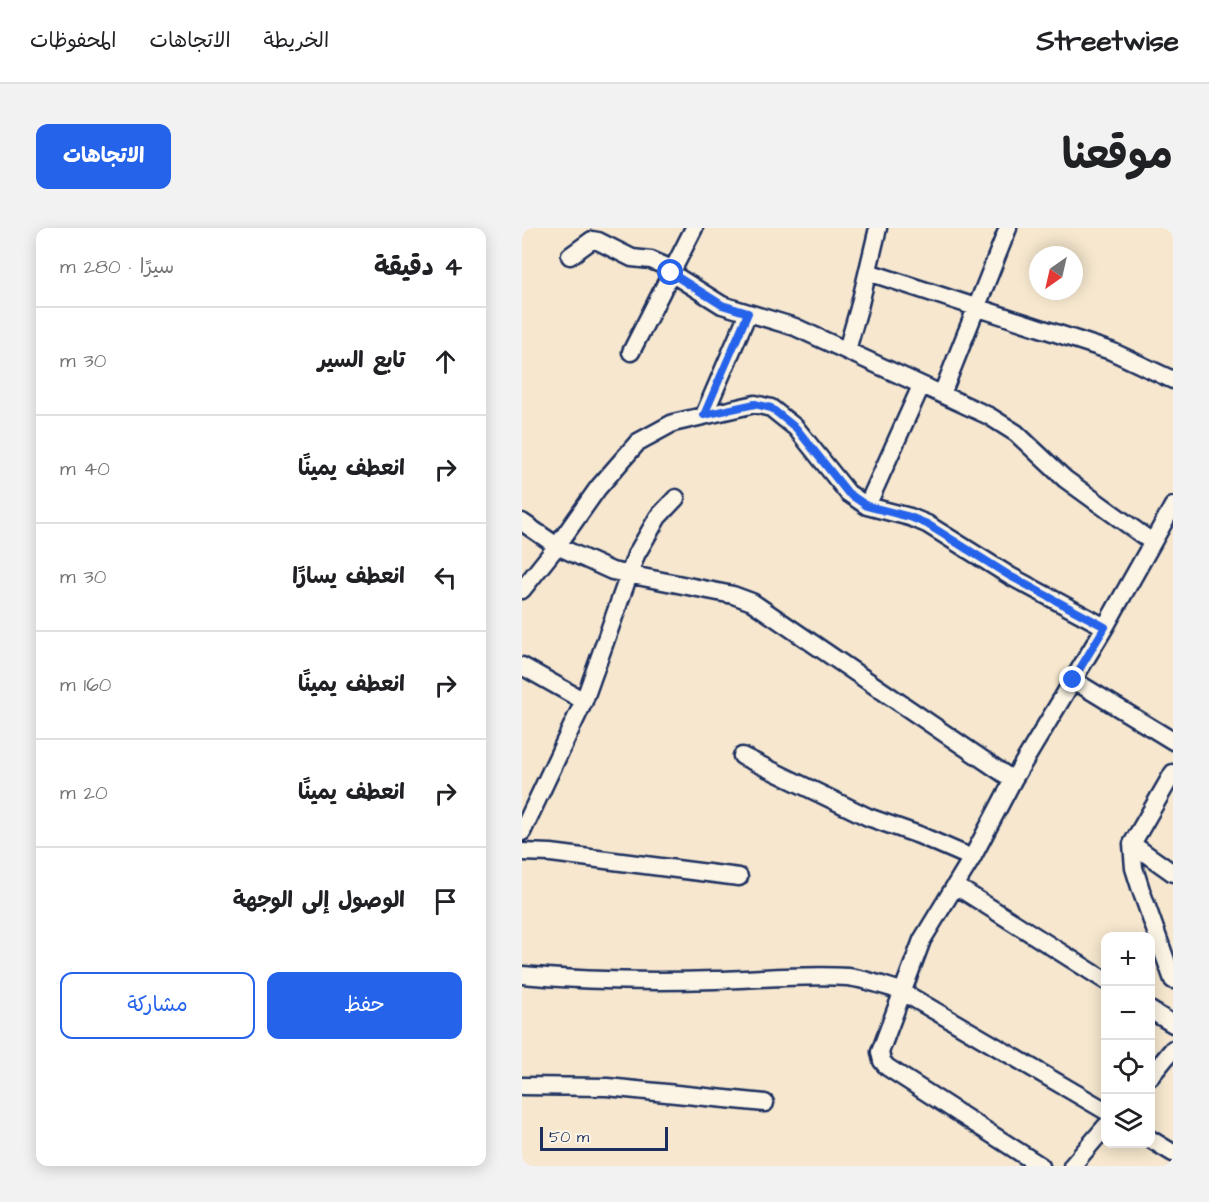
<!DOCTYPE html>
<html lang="ar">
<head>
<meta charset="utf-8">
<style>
  body { margin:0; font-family:"Architects Daughter","Playpen Sans Arabic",sans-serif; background:#f2f2f2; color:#202124; direction:rtl }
  .controls { position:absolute; right:18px; bottom:18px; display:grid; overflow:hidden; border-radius:12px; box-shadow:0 3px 15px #0003 }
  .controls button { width:54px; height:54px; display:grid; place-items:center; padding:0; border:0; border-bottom:2px solid #e0e0e0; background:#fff; color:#202124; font:30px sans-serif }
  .compass { position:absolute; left:507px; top:18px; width:54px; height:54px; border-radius:50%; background:#fff; box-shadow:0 3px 15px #0003; rotate:214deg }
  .scale { position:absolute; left:18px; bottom:15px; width:128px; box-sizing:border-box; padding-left:6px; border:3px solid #1b2f5e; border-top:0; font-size:16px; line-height:21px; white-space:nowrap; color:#1b2f5e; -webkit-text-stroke:4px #fcf5e5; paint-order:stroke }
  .stop { position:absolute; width:18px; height:18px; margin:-14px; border:4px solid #2563eb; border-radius:50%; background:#fff }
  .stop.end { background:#2563eb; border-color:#fff; box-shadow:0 2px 6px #0008 }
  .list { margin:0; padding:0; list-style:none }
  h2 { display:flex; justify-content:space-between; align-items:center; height:78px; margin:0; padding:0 24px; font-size:26px }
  h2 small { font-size:20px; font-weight:400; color:#757577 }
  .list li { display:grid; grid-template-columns:39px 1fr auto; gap:18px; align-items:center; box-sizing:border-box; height:108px; padding:0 24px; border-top:2px solid #e0e0e0 }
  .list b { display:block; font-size:22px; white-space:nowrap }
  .list em { font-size:20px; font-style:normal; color:#757577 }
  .actions { display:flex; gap:12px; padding:18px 24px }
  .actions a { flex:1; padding:14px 0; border:2px solid #2563eb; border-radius:12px; text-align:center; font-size:21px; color:#2563eb }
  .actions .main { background:#2563eb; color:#fff }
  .icon { flex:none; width:33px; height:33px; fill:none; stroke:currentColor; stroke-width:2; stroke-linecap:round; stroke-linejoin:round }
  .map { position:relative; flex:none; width:651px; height:938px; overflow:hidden; direction:ltr; border-radius:12px }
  header { display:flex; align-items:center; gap:36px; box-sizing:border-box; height:84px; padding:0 30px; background:#fff; border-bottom:2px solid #e0e0e0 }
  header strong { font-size:28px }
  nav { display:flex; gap:33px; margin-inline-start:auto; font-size:21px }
  .intro { display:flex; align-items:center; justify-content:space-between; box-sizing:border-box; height:144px; padding:0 36px }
  h1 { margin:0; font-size:42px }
  .button { padding:15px 27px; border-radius:12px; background:#2563eb; color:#fff; font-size:21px; font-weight:700 }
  main { display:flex; gap:36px; padding:0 36px }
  aside { flex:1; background:#fff; border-radius:12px; box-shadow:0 3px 15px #0003 }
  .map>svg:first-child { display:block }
</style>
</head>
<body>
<header>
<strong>Streetwise</strong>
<nav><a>الخريطة</a><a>الاتجاهات</a><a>المحفوظات</a></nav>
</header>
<div class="intro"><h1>موقعنا</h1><a class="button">الاتجاهات</a></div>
<main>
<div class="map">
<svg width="651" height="938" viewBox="0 0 651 938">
  <rect width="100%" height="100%" fill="#f6e7ce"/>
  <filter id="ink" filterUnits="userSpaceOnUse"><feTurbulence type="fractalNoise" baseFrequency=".0167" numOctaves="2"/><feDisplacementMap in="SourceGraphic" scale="12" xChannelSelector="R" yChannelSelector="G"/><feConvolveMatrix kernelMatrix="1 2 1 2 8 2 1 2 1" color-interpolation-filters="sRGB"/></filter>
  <g filter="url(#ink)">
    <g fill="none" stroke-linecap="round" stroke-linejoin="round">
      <defs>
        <path id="minor" d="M48 28 70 12 76 13 110 30 129 32 150 41
          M346 44 589 123 651 152
          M149 45 200 77 273 99 467 188 494 205 543 251 630 314
          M325 122 337 80 356 0
          M109 124 172 0
          M420 166 486 0
          M182 187 226 85
          M345 278 399 158
          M0 294 35 318 90 343 211 367 230 374 491 552
          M0 362 35 318 76 260 116 214 151 195 233 176 249 180 274 200 326 265 345 278 388 289 405 296 488 348 583 399
          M0 438 62 473
          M551 452 651 513
          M220 528 346 589 397 607 450 630
          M651 545 610 616 612 640 619 662 651 752
          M0 604 62 473 114 327 136 289 154 270
          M610 616 651 645
          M0 624 29 625 217 649
          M434 658 584 753
          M0 747C65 753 128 754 193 752 237 751 282 746 326 749 344 751 362 758 379 763L584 883
          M628 782 651 796
          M628 849 651 821
          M0 858 85 859 243 875
          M628 911 651 925
          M519 938 365 839 360 833 358 824 400 712 450 630 491 552 583 399 651 278
          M550 938 584 898"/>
      </defs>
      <use href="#minor" stroke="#1b2f5e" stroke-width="21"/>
      <use href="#minor" stroke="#fcf5e5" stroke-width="16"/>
    </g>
  </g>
  <g fill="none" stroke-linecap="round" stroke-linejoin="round" filter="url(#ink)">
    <path stroke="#2563eb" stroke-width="8" d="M149 45 200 77 226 85 182 187 233 176 249 180 274 200 326 265 345 278 388 289 405 296 488 348 583 399 551 452"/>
  </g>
</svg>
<div class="controls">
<button>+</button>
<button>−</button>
<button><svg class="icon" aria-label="locate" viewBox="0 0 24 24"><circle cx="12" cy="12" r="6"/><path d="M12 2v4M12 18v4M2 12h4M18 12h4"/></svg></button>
<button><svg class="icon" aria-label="layers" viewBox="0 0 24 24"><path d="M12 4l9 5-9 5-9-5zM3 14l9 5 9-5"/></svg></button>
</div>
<svg class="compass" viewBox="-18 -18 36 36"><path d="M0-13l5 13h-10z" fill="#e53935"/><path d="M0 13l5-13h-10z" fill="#757577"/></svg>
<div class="scale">50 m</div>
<div class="stop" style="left:149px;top:45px"></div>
<div class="stop end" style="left:551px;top:452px"></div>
</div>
<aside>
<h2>4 دقيقة<small>سيرًا · 280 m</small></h2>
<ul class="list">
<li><svg class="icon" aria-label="ahead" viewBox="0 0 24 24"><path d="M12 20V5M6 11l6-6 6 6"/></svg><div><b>تابع السير</b></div><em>30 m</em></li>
<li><svg class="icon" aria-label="right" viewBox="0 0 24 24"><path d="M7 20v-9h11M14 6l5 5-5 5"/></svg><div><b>انعطف يمينًا</b></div><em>40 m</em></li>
<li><svg class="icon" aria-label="left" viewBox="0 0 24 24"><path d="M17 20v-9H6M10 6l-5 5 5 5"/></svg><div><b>انعطف يسارًا</b></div><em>30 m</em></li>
<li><svg class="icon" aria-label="right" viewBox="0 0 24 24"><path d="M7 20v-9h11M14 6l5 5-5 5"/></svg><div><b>انعطف يمينًا</b></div><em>160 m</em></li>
<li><svg class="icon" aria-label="right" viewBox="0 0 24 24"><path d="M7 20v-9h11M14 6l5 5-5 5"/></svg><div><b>انعطف يمينًا</b></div><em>20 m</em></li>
<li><svg class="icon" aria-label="arrive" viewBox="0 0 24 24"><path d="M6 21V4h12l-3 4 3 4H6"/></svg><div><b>الوصول إلى الوجهة</b></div></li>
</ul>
<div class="actions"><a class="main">حفظ</a><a>مشاركة</a></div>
</aside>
</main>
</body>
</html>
